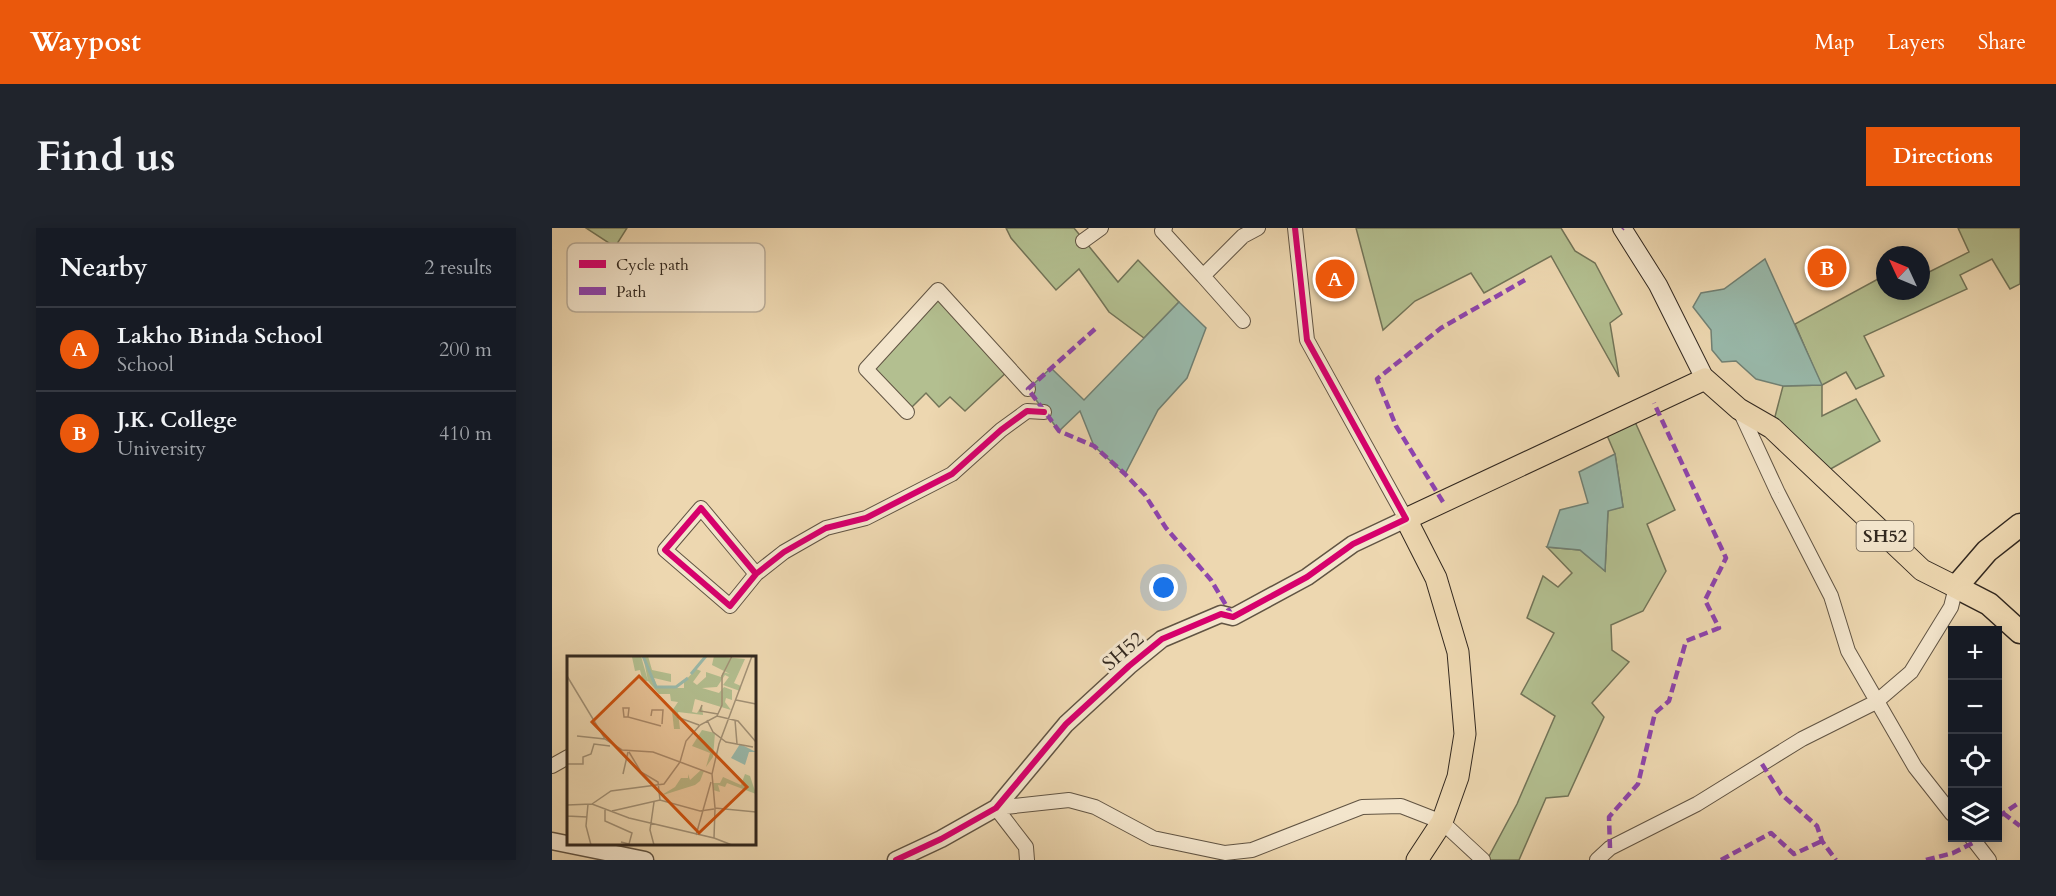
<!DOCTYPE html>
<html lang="en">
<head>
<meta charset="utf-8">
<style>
  body { margin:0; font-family:Cardo,serif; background:#20242c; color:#f1f3f6 }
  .controls { position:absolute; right:18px; bottom:18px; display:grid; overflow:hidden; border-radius:0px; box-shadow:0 3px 15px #0003 }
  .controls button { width:54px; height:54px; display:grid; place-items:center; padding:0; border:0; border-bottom:2px solid #363941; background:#171b24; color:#f1f3f6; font:30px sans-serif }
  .compass { position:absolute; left:1324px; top:18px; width:54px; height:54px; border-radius:50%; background:#171b24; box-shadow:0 3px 15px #0003; rotate:314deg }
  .you { position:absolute; left:612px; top:360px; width:21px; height:21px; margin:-15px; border:4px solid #fff; border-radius:50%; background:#1a73e8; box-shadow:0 0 0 9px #1a73e833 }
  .badge { display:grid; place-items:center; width:39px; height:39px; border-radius:50%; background:#ea580c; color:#fff; font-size:20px; font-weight:700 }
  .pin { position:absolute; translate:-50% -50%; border:3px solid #fff; box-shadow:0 2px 6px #0006 }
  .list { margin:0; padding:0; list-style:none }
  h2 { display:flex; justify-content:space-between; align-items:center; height:78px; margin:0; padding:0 24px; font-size:26px }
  h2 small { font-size:20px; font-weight:400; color:#9ea1a6 }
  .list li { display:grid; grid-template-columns:39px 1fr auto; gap:18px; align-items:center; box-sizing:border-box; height:84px; padding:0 24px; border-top:2px solid #363941 }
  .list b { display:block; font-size:22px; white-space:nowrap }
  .list p { margin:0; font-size:20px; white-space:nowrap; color:#9ea1a6 }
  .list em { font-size:20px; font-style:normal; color:#9ea1a6 }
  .icon { flex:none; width:33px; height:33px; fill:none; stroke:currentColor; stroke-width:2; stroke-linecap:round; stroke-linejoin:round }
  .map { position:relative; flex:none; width:1468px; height:632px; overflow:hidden; border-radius:0px }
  header { display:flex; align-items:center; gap:36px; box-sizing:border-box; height:84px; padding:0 30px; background:#ea580c; color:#fff }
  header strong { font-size:28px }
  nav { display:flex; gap:33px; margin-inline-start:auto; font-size:21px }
  .intro { display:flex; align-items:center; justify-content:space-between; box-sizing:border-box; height:144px; padding:0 36px }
  h1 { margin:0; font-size:42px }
  .button { padding:15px 27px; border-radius:0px; background:#ea580c; color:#fff; font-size:21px; font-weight:700 }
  main { display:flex; gap:36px; padding:0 36px }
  aside { flex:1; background:#171b24; border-radius:0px; box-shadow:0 3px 15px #0003 }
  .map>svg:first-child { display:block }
</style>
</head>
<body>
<header>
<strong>Waypost</strong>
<nav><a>Map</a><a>Layers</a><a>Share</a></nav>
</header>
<div class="intro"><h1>Find us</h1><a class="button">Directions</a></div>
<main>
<aside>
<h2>Nearby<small>2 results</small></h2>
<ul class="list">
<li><span class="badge">A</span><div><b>Lakho Binda School</b><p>School</p></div><em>200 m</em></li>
<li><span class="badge">B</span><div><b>J.K. College</b><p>University</p></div><em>410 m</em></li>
</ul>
</aside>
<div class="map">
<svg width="1468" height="632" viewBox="0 0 1468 632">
  <rect width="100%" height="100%" fill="#edd7b0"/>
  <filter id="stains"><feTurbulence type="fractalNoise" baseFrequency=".00333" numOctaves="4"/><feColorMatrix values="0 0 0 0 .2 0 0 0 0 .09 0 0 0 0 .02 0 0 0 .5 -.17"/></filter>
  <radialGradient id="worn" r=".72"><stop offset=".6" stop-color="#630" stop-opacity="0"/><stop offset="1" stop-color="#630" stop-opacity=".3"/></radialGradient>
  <path fill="#b3bf90" stroke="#727458" stroke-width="1.5" d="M34 0H75L63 19Z
    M454 0H522L566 54 586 32 627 74 592 110 557 84 527 41 504 62 459 10Z
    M804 0H1009L1023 23 1043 35 1070 86 1058 95 1067 149 999 28 932 65 919 45 863 73 831 102Z
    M1406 0H1468V56L1458 61 1440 31 1408 47 1415 61 1312 108 1332 148 1304 161 1294 144 1270 157V188L1304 171 1328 213 1268 247 1220 200 1231 158 1269 157 1243 96 1326 51 1335 65 1339 63H1369V48L1417 24Z
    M386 62 457 142 413 183 398 169 387 179 374 165 355 184 314 141Z
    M1079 185 1123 282 1095 296 1114 343 1091 383 1059 397 1060 422 1077 434 1040 475 1052 489 1016 568 994 570 967 632H935L965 576 1003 488 969 466 1002 405 975 390 991 348 1006 359 1020 345 995 319 1028 322 1053 343 1056 282 1071 279 1063 226 1051 198Z"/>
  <path fill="#99baac" stroke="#708074" stroke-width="1.5" d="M1213 31 1270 157 1231 158 1204 151 1184 133 1170 134 1160 122 1159 102 1141 79 1149 65 1172 61Z
    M627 74 654 100 635 150 606 182 573 246 542 218 528 183 507 203 476 161 499 140 532 172Z
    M1063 226 1071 279 1056 283 1053 343 1028 322 995 319 1008 282 1036 275 1027 244Z"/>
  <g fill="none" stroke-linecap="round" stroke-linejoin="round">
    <defs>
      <path id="minor" d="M613 0 610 3 651 48
        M743 0 755 112 854 291
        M531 13 549 0
        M691 93 651 48 691 8 706 0
        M1188 183 1226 265 1279 368 1296 423 1363 539 1400 586
        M355 184 314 141 386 62 476 161
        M204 346 178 378 113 322 149 280 204 346 232 324 274 300 314 290 400 246 449 202 475 183 492 184
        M0 538 16 529
        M444 580 517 572 543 579 601 610 673 625 700 622 810 579 849 578 890 594 931 632
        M444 580 474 619 475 632
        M1420 610 1437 632
        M1045 632 1058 620 1145 576 1250 511 1324 474 1359 444 1399 379 1404 359"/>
      <path id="tertiary" d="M0 613 93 632
        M344 632 389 611 444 580 514 496 577 438 610 411 669 386 681 389 755 349 801 316 854 291"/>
      <path id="secondary" d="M1070 0 1106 57 1153 151"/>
      <path id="primary" d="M865 632 890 594 906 549 913 506 906 424 884 350 854 291 1153 151 1187 181 1220 200 1370 342 1404 359"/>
      <path id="trunk" d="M1468 297 1435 323 1404 359 1437 376 1468 404"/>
    </defs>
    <use href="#minor" stroke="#615443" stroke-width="16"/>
    <use href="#tertiary" stroke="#615443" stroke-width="19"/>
    <use href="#secondary" stroke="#32281f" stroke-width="20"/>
    <use href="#primary" stroke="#32281f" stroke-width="23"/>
    <use href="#trunk" stroke="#32281f" stroke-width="25"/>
    <use href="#minor" stroke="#f3e5cc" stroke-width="14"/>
    <use href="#tertiary" stroke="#f3e5cc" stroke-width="16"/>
    <use href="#secondary" stroke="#f3e5cc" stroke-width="18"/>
    <use href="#primary" stroke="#edd7b0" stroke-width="21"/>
    <use href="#trunk" stroke="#edd7b0" stroke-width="22"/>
    <path stroke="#8e44ad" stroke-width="4.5" stroke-dasharray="9 4.5" stroke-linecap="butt" d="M1070 1 1071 0
      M543 101 476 161 507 203 542 218 573 246 593 267 614 300 659 352 681 389
      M891 274 844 198 825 151 889 100 973 52
      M1210 536 1229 566 1265 598 1270 613 1284 632
      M1451 585 1468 598
      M1446 589 1468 574
      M1058 620 1057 589 1086 556 1103 485 1117 473 1134 413 1167 400 1153 372 1174 330 1102 175
      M1169 632 1219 605 1242 626 1270 613
      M1374 632 1401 625 1423 614"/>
    <defs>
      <path id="cycleway" d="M204 346 178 378 113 322 149 280 204 346 232 324 274 300 314 290 400 246 449 202 475 183 492 184
        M344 632 389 611 444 580 514 496 577 438 610 411 669 386 681 389 755 349 801 316 854 291 755 112 743 0"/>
    </defs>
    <use href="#cycleway" stroke="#f3e5cc" stroke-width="10"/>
    <use href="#cycleway" stroke="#d6006c" stroke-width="6"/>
  </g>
  <g text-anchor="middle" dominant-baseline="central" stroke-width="6" stroke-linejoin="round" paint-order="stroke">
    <rect fill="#f3e5cc" stroke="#6c6153" stroke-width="1.5" x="1304.5" y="293" width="57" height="30" rx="4.5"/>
    <g font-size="18" font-weight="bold" fill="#32281f">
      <text x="1333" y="308">SH52</text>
    </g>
    <g font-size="20" fill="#32281f" stroke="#f3e5cc">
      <text transform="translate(571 423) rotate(-41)">SH52</text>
    </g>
  </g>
  <g transform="translate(15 428)">
    <rect width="189" height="189" fill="#edd7b0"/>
    <path d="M74 0 81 25 76 0H81L85 14 104 18V26L87 22 90 30 103 32H117V26L129 13 134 15 126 26 130 29 139 21V16L154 21 156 16 163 18 145 9 147 0 178 3 167 27 174 30 173 35 156 29 162 21 158 19 150 31 135 32 152 37 157 31 165 34V44L159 42 158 46 164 54 128 43 125 56 130 57 135 49 136 59 111 56 113 73H107L105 55 111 46 104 45 103 38H92L81 25 76 26 73 14 68 15 65 1ZM135 74 148 77 146 101 139 111 143 97 125 90ZM134 114 137 115 133 125 128 129 93 140 108 131 114 122H121V118L123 124ZM178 118 183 120 189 138 160 127 158 131 151 129 153 136 146 134V127H153L156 121 174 129Z" fill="#b3bf90"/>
    <path d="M173 88 189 96H182L178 109 164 102Z" fill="#99baac"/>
    <path fill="none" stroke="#99baac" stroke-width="3" d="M76 0 89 31H109L121 22M124 18 139 0"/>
    <path fill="none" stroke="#a29176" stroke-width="1.5" d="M0 20 38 83 55 94 86 96 113 106 119 85 133 69 150 60 171 65 189 86M169 44 189 48M135 49 133 55 151 58M84 60 85 54H96L95 68M150 60 155 49V20L165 0M61 61H57L56 52H62L61 61 94 70M110 61 132 69M140 64 146 76 159 86 186 91M168 64 170 88M10 80 38 83M62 96 74 116 91 126 93 144M0 100V108H16V101L24 98 27 88 43 90M56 118 61 96M87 146 83 174 87 189M21 148 19 170 24 189M25 148 44 135 97 128 113 106 145 118M0 149 25 148 62 162 147 182 148 152 189 156M0 150V160L20 161M148 152 145 118 152 88 185 0M38 154V165L65 177 62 188 54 186M45 155 93 144 133 155 147 153M129 179 144 126M147 182 165 189"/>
    <path fill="#cd520f" fill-opacity="0.15" stroke="#cd520f" stroke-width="3" d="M72 20 180 131 132 177 25 66Z"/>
    <rect width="189" height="189" fill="none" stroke="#32281f" stroke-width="3"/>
  </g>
  <rect x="15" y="15" width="198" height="69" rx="9" fill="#f3e5cc" stroke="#b9ac98" stroke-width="1.5"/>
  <rect x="27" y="32" width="27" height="8" fill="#d6006c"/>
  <rect x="27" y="59" width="27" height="8" fill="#8e44ad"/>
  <g font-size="16" fill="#32281f">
    <text x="64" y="42">Cycle path</text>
    <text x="64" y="69">Path</text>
  </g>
  <rect width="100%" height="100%" filter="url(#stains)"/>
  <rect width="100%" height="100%" fill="url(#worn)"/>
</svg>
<div class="controls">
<button>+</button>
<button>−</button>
<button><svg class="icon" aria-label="locate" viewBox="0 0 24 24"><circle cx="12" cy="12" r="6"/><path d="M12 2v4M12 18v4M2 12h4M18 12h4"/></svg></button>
<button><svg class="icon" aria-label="layers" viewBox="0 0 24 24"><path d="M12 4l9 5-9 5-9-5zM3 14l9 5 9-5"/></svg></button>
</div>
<svg class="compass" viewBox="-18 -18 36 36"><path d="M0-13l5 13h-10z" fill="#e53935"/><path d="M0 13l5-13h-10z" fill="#9ea1a6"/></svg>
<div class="you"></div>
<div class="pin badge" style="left:783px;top:51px">A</div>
<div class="pin badge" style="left:1275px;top:40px">B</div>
</div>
</main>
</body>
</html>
